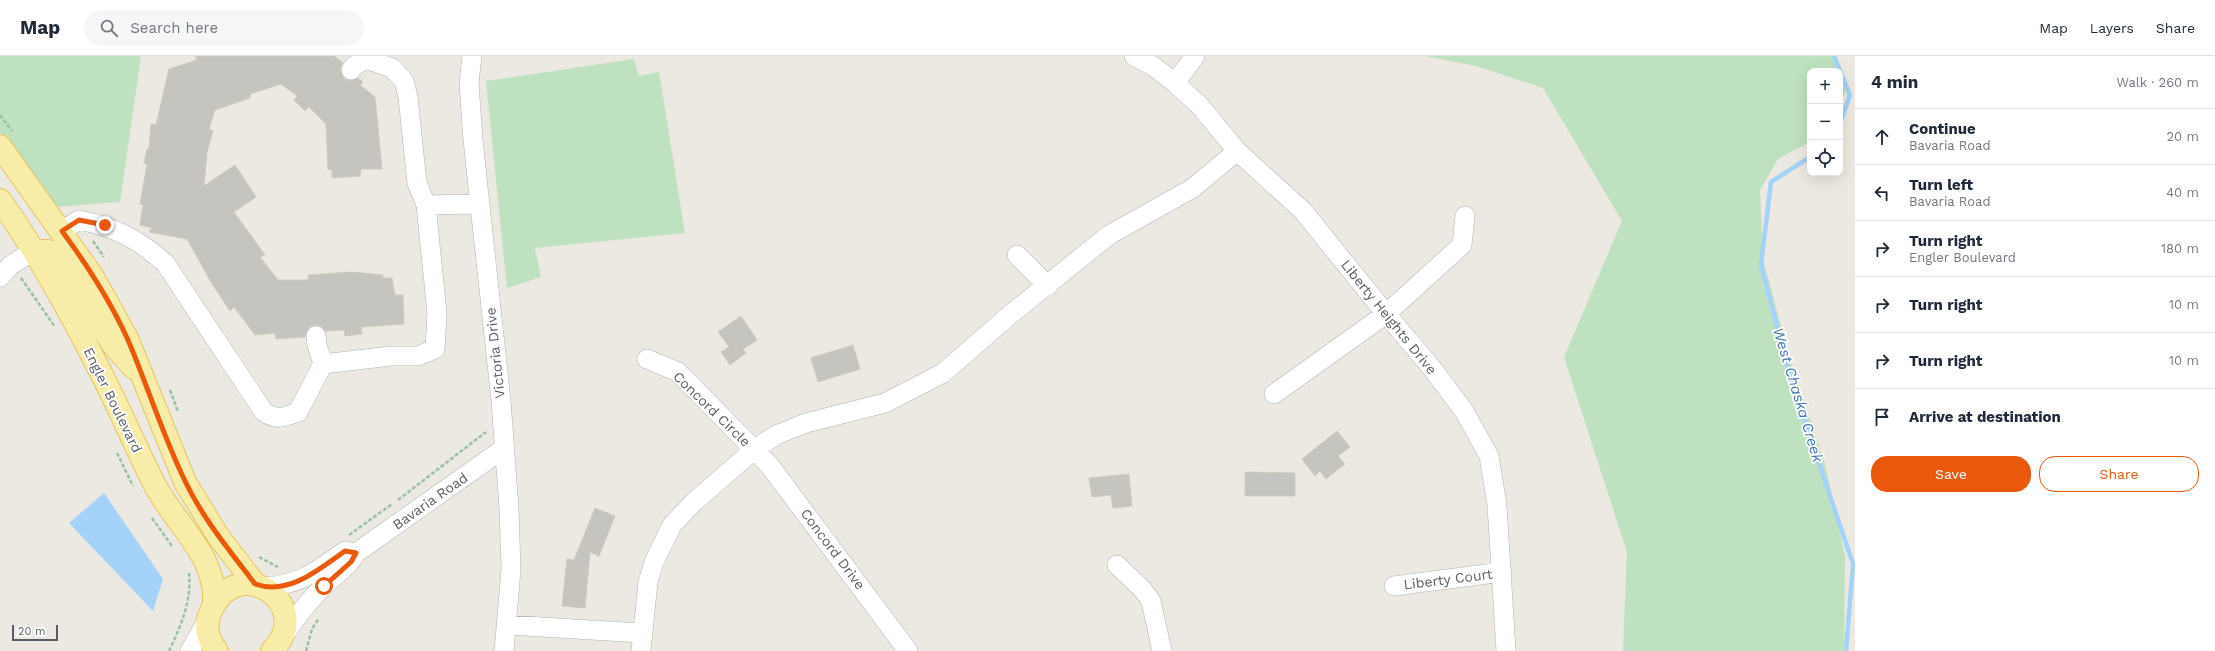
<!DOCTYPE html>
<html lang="en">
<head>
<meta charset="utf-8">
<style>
  body { margin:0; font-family:"Work Sans",sans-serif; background:#f6f6f7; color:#1f2937 }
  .controls { position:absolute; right:12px; top:12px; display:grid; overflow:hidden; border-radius:8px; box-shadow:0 4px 16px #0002 }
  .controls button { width:36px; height:36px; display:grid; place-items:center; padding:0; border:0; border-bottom:1px solid #e0e1e3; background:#fff; color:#1f2937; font:20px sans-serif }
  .scale { position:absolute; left:12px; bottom:10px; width:46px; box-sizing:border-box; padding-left:4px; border:2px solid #595c61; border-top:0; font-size:11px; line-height:14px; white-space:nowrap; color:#595c61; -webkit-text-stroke:3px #fff; paint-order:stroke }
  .stop { position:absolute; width:12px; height:12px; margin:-9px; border:3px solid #ea580c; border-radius:50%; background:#fff }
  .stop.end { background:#ea580c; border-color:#fff; box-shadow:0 1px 4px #0008 }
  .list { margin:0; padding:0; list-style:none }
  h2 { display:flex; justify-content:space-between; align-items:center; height:52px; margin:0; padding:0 16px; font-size:17px }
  h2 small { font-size:13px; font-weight:400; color:#747a83 }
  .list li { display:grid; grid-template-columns:26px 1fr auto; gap:12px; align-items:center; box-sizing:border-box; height:56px; padding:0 16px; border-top:1px solid #e0e1e3 }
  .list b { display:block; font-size:15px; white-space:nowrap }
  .list p { margin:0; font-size:13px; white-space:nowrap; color:#747a83 }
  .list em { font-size:13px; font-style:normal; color:#747a83 }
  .actions { display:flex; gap:8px; padding:12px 16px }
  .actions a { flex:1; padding:9px 0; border:1px solid #ea580c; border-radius:16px; text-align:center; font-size:14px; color:#ea580c }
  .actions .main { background:#ea580c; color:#fff }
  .icon { flex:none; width:22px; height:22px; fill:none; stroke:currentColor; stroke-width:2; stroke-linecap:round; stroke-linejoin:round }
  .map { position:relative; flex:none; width:1855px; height:595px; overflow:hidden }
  header { display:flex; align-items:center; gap:24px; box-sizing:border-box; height:56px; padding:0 20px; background:#fff; border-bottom:1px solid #e0e1e3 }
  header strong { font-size:19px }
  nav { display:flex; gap:22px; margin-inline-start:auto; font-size:14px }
  .search { width:280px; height:36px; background:#f6f6f7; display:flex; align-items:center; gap:10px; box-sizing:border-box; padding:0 14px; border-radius:22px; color:#747a83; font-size:15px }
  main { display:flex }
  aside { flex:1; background:#fff }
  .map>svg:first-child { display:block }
</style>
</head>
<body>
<header>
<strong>Map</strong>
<div class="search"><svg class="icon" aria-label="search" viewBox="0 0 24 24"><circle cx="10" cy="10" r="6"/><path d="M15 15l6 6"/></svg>Search here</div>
<nav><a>Map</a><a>Layers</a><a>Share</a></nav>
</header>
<main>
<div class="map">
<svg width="1855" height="595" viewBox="0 0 1855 595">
  <rect width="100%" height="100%" fill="#ebe9e1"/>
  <path fill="#bee1bf" d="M0 0H141L120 146 56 151 0 76Z
    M1425 0H1837L1847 30 1840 51V15H1810V86L1778 103 1760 134 1763 203 1788 296 1825 408 1845 500 1844 595H1623L1627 496 1564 301 1622 165 1543 32 1476 10Z
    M634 3 639 20 659 16 685 177 535 192 541 221 507 232 486 25Z"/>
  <path fill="#a4d2f8" d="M104 437 163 523 153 555 69 467Z"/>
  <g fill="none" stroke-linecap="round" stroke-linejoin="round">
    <path stroke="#a4d2f8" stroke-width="4.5" d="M1834 0 1840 15
      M1840 15 1850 39 1840 68
      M1810 101 1771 126 1761 209 1792 327 1853 508 1846 595"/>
  </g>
  <path fill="#c6c4be" stroke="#cfcbc0" d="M195 0H334L343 7 340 13 344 23 350 25 358 22 363 26 360 29 375 41 382 113H361L360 120 332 122V114L328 113 326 68 309 51 305 55 294 44 297 40 281 28 250 38V42L215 54 209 73 213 75 207 96 204 130 235 109 256 141 234 156 265 199 260 201 278 224H308V219L323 218 352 216 383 219V222H392L395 239H403L404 268 361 271 362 278 345 280 344 274 325 275 321 270 315 269 309 271 305 281 276 283 275 277 255 279 234 251 230 255 211 226 187 183 149 176 152 172 140 169 143 149 140 148 147 108 144 107 147 93H149L151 68 156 69 169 13 197 4Z
    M741 260 757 284 743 293 746 297 730 309 721 296 729 291 718 276Z
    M853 289 860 313 818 326 811 302Z
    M1337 375 1350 391 1338 400 1345 408 1326 423 1320 415 1315 420 1302 403Z
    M1245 416 1295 417V440H1245Z
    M1129 418 1132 450 1113 452 1111 439 1092 441 1089 422Z
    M595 452 615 460 599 500 590 496 585 552 562 550 567 503 574 504Z"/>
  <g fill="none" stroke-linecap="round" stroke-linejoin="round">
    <defs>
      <path id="minor" d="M472 0 469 27 473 84 501 345 509 452 511 514 504 595
        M1134 0 1153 10 1175 27 1200 50 1237 95 1303 155 1386 258 1431 311 1464 355 1489 400 1497 449 1506 595
        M351 14 354 10 366 3 392 12 404 25 408 41 417 127 426 149
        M1175 27 1195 0
        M62 175 79 164C115 171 138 183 165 207L264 356C278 365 284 361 298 356L323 308 391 300H418L435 293 437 257 426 149 479 148
        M1017 199 1048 230
        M0 221 11 209 33 195
        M316 280 317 289 323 308
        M647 303 678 316 770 410 908 595
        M1274 338 1386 258 1462 189 1465 160
        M1117 509 1143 534 1151 545 1162 595
        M1394 530 1502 516
        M264 531C301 529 316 515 345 495L356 497
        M507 569 642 577
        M283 581C295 563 308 545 324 530 335 518 349 511 356 497L503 393
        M190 595 207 565
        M641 595 648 526 654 506 672 469 694 446 755 393 776 379 806 367 885 347 943 317 1011 258 1109 179 1193 132 1237 95"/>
      <path id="major" d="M0 90 93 221 127 282 185 426 218 480 255 528
        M0 144C42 203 77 268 109 333 125 365 139 399 156 431 177 470 217 500 214 548
        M41 195H48L83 241 114 290 134 312
        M217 595C207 583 204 570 211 555 238 494 317 549 272 595"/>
    </defs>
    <use href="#minor" stroke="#b1b3b8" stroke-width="20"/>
    <use href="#major" stroke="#e6c35f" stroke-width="24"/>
    <path stroke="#99c1a5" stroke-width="2.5" stroke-dasharray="4 2" stroke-linecap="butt" d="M0 59 12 75
      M93 185 104 201
      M21 222 55 271
      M170 334 178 356
      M117 397 133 430
      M398 444 486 376
      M152 462 172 490
      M349 479 392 448
      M259 501 278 511
      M169 595C181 570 192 544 189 517
      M306 595 312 573 319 562"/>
    <use href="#minor" stroke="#fff" stroke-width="19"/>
    <use href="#major" stroke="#f8eda8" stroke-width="22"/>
  </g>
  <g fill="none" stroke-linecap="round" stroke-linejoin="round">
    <path stroke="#ea580c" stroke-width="5" d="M105 169 79 164 62 175C87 209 111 246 128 284 148 331 163 380 185 425 203 463 230 495 255 528 289 540 319 513 345 495L356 497 351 506 324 530"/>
  </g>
  <g text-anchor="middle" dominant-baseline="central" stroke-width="3.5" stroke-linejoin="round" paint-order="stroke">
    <g font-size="14" fill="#595c61" stroke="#fff">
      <text transform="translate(1389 261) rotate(51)">Liberty Heights Drive</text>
      <text transform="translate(495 297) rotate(-96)">Victoria Drive</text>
      <text transform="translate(113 344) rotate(64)">Engler Boulevard</text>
      <text transform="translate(712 353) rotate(44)">Concord Circle</text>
      <text transform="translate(430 445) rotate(-35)">Bavaria Road</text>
      <text transform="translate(833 493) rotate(53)">Concord Drive</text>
      <text transform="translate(1448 523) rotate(-7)">Liberty Court</text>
    </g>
    <g font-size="15" font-style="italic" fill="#4678b1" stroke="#fff">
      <text transform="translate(1798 339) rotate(73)">West Chaska Creek</text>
    </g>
  </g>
</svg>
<div class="controls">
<button>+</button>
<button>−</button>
<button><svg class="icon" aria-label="locate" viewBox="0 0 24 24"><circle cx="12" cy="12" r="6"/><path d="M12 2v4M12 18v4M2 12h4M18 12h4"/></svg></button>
</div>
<div class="scale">20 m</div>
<div class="stop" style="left:324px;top:530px"></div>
<div class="stop end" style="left:105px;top:169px"></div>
</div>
<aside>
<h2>4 min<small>Walk · 260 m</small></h2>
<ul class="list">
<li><svg class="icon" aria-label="ahead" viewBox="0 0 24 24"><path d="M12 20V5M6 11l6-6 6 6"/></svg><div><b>Continue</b><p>Bavaria Road</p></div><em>20 m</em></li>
<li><svg class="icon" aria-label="left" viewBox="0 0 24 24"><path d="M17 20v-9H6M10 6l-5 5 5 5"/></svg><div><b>Turn left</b><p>Bavaria Road</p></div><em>40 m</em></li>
<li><svg class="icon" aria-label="right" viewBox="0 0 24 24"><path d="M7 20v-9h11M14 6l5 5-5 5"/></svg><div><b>Turn right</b><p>Engler Boulevard</p></div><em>180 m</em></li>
<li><svg class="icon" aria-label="right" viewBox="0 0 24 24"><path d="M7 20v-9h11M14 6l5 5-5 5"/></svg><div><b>Turn right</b></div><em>10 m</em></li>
<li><svg class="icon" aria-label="right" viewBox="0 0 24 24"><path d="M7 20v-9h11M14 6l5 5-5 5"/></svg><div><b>Turn right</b></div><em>10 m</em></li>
<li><svg class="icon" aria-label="arrive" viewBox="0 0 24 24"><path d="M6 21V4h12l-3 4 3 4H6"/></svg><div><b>Arrive at destination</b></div></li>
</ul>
<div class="actions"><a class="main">Save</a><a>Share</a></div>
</aside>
</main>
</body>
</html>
